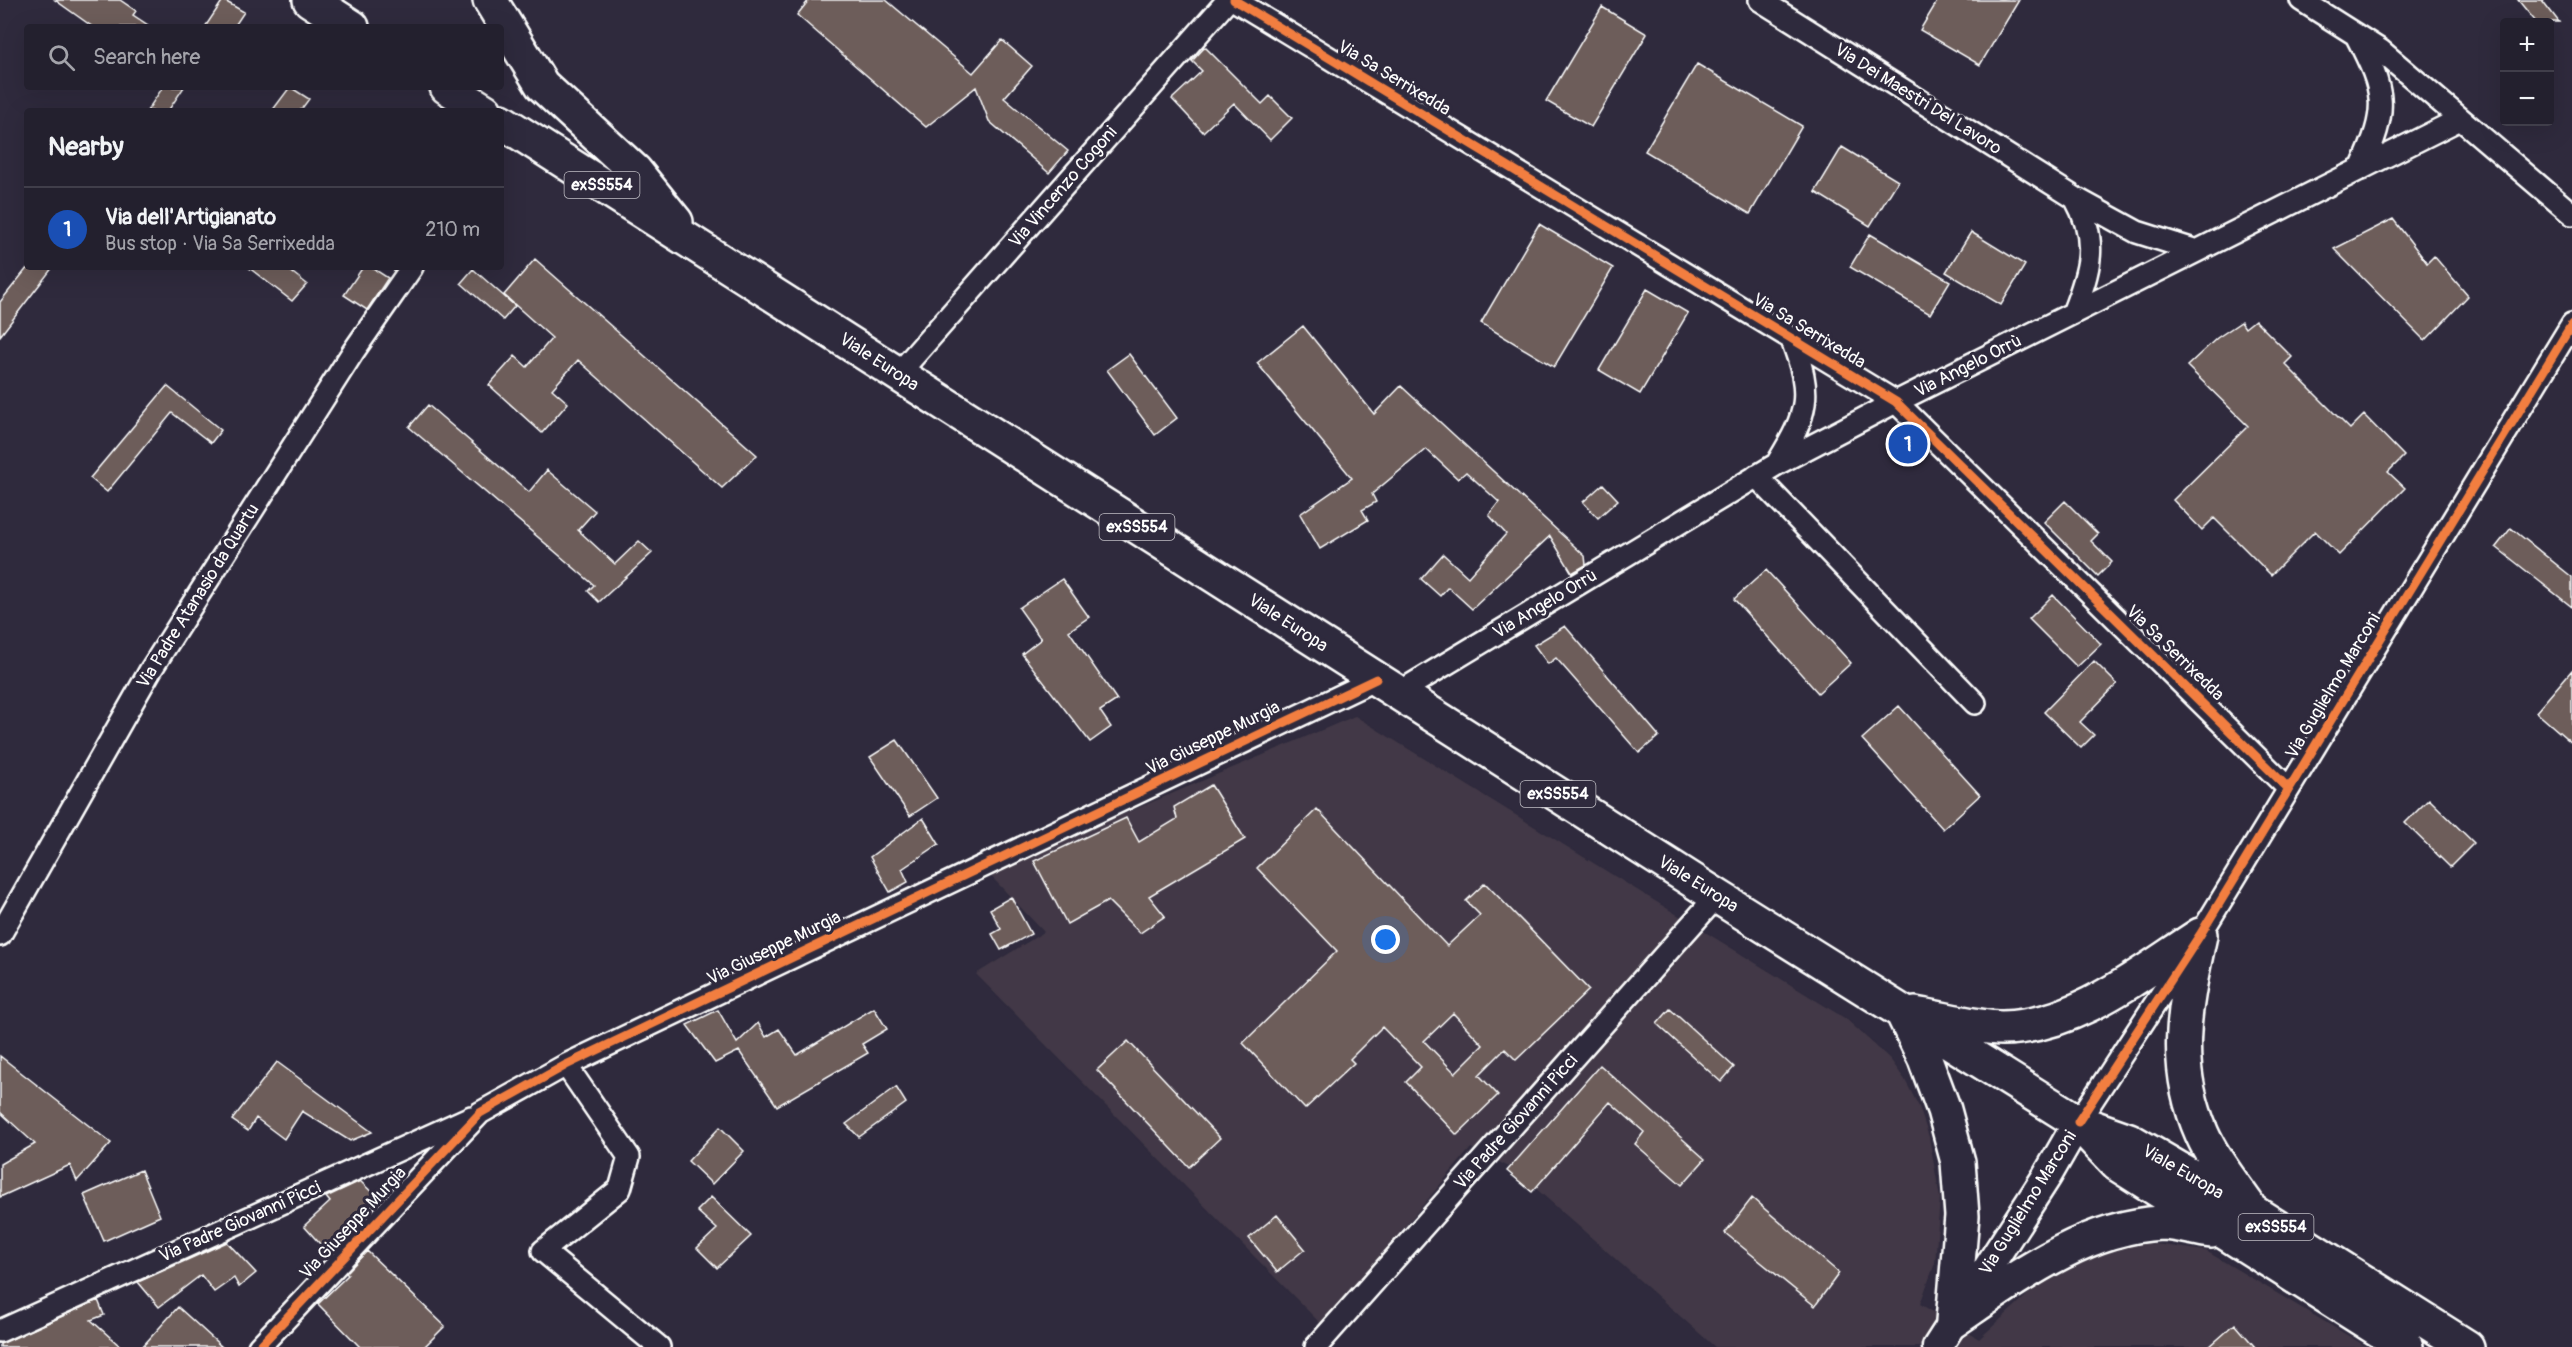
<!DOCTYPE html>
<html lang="en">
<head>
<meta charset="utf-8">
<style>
  body { margin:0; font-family:Pangolin,sans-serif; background:#2f2d3a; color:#f1f3f6 }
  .controls { position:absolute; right:18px; top:18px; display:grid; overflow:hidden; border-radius:6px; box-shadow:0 6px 24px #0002 }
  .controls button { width:54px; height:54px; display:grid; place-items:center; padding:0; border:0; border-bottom:2px solid #403e4a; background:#23202e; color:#f1f3f6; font:30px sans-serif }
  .you { position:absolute; left:1386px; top:940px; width:21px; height:21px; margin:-15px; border:4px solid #fff; border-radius:50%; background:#1a73e8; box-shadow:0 0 0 9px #1a73e833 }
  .badge { display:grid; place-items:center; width:39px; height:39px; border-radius:50%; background:#1a73e8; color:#fff; font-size:20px; font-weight:700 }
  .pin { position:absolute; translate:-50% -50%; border:3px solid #fff; box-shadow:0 2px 6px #0006 }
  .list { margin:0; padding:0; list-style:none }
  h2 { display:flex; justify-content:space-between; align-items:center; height:78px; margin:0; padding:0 24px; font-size:26px }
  h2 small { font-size:20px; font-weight:400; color:#a3a3aa }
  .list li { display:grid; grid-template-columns:39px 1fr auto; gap:18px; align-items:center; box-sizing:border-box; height:84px; padding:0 24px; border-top:2px solid #403e4a }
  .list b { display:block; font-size:22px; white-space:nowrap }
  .list p { margin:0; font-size:20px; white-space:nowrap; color:#a3a3aa }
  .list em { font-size:20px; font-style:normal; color:#a3a3aa }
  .icon { flex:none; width:33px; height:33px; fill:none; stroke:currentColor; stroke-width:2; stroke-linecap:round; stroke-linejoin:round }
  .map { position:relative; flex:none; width:2572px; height:1347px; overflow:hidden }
  .search { position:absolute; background:#23202e; box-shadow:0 6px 24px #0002; left:24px; top:24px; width:480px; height:66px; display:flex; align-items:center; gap:15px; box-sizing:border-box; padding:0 21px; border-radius:6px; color:#a3a3aa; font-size:22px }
  .panel { position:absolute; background:#23202e; box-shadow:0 6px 24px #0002; left:24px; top:108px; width:480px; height:162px; border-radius:6px }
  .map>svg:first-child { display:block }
</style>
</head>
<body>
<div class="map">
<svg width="2572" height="1347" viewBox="0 0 2572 1347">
  <rect width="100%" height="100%" fill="#2f2a3d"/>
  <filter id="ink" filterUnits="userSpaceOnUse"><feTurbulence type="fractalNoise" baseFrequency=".0167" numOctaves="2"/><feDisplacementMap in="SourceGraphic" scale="12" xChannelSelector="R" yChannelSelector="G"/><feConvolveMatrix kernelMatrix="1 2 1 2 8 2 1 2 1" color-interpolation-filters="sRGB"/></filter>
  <g filter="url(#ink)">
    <path fill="#423946" d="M1355 716 1846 1019 1890 1059 1905 1080 1919 1107 1929 1137 1940 1198 1935 1263 1920 1304 1979 1339 2046 1278 2076 1260 2109 1248 2141 1242 2206 1251 2367 1347H1715L1515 1170 1471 1148 1322 1325 976 974 1044 932 987 872Z"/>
    <path fill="#6d5d5a" stroke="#fff" stroke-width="1.5" fill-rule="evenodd" d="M55 0H120L136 11 133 15 151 27H93Z
      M223 0 244 12 234 27H205Z
      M809 0H886L973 73 1002 40 1032 66 1004 98 1068 151 1049 173 989 121 976 87 926 127 797 15Z
      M1938 0H2019L1980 65 1920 30Z
      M2518 0H2542L2559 22H2536Z
      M1602 7 1647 34 1591 127 1546 101Z
      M1205 47 1262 104 1270 96 1292 118 1270 140 1234 103 1203 132 1172 99 1202 71 1192 61Z
      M1697 64 1802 126 1750 214 1645 151Z
      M163 87H184L168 111H147Z
      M290 87 309 99 300 111H272Z
      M1842 147 1898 181 1870 226 1815 192Z
      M2393 219 2427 263 2434 256 2468 296 2425 341 2334 249Z
      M1539 224 1613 268 1554 367 1481 323Z
      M1971 232 2025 265 2001 305 1946 272Z
      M1870 234 1950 281 1930 314 1850 267Z
      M535 259 757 455 722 488 578 360 552 389 568 403 542 433 489 385 515 356 527 367 552 338 504 295Z
      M28 267H53L0 336V302Z
      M248 267H285L307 284 292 301Z
      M363 267H371L388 278 367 310 344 295Z
      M473 269 515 306 503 320 461 283Z
      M1647 289 1688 313 1640 394 1599 370Z
      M2255 320 2292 357 2285 364 2350 429 2364 415 2404 456 2388 472 2405 488 2339 555 2315 531 2271 575 2214 518 2202 530 2173 500 2248 426 2187 366 2217 338 2241 322 2245 328Z
      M1303 326 1374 414 1401 386 1585 556 1586 565 1572 573 1550 536 1472 609 1448 587 1440 596 1421 579 1443 554 1468 577 1506 534 1489 515 1499 502 1466 472 1458 479 1426 449 1372 494 1376 502 1362 510 1368 520 1320 549 1300 514 1352 478 1257 363Z
      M1129 354 1177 418 1155 435 1107 370Z
      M167 386 221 430 211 443 172 413 107 492 90 478Z
      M428 405 529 492 547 470 595 511 578 530 615 564 639 541 652 553 599 602 588 591 594 585 409 427Z
      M1603 484 1618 500 1598 518 1583 502Z
      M2065 501 2098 534 2091 541 2112 562 2098 576 2044 522Z
      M2511 528 2572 577V607L2496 547Z
      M1766 570 1851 663 1818 693 1734 599Z
      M1062 579 1089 617 1069 631 1117 700 1100 711 1111 727 1090 742 1022 654 1041 639 1019 608Z
      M2053 595 2101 644 2077 667 2029 619Z
      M1565 626 1659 736 1639 753 1556 658 1548 664 1534 645Z
      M2094 661 2117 684 2080 722 2094 735 2081 748 2044 712Z
      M2572 670V743L2536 712Z
      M1899 706 1980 795 1943 829 1862 739Z
      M897 740 937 798 910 816 870 757Z
      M1211 785 1245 839 1149 896 1165 916 1140 933 1108 901 1067 924 1034 861 1126 818 1139 842 1177 819 1174 807Z
      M2429 799 2474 843 2450 867 2405 823Z
      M1317 809 1447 946 1480 915 1466 901 1485 883 1589 990 1516 1060 1505 1049 1479 1075 1498 1095 1457 1135 1406 1082 1421 1067 1382 1027 1350 1059 1354 1063 1305 1109 1243 1043 1337 951 1257 868ZM1453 1013 1483 1045 1455 1073 1424 1041Z
      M923 818 939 844 902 869 908 882 890 892 870 857Z
      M1011 897 1031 934 1001 950 992 934 1001 929 990 909Z
      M874 1008 887 1029 862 1044 868 1053 777 1106 739 1051 715 1063 687 1025 718 1010 737 1043 758 1023 766 1037 779 1029 797 1055Z
      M1670 1009 1734 1067 1721 1082 1657 1024Z
      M1128 1041 1220 1138 1189 1167 1097 1070Z
      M0 1056 111 1143 77 1181 70 1165 0 1197V1164L35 1144 0 1112Z
      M277 1062 372 1132 350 1141 302 1111 284 1139 256 1118 248 1131 232 1120Z
      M1600 1065 1705 1159 1682 1185 1635 1144 1644 1132 1610 1102 1532 1192 1507 1171Z
      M896 1087 906 1103 859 1137 846 1124Z
      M720 1127 744 1151 712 1184 688 1161Z
      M141 1170 160 1216 104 1241 84 1195Z
      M360 1181 379 1199 345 1231 348 1234 329 1254 304 1226 330 1202 326 1197Z
      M711 1197 751 1236 717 1268 697 1248 717 1229 697 1211Z
      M1752 1198 1839 1273 1815 1306 1725 1233Z
      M1277 1215 1305 1249 1277 1272 1249 1238Z
      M227 1242 256 1273 239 1287 234 1278 214 1292 201 1275 159 1307 138 1282Z
      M367 1251 445 1326 424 1347H360L318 1304 348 1275 346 1273Z
      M98 1300 104 1315 91 1320 121 1347H0V1344Z
      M178 1307 222 1347H142Z
      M2235 1324 2255 1347H2209Z"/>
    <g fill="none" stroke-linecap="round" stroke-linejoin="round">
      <defs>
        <path id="minor" d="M1234 0 1896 402 2289 789
          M1760 0 2075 198 2137 232 2197 251
          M2301 0 2380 50 2572 214
          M2356 35C2386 93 2389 108 2361 169
          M2073 313C2090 270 2099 241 2075 198
          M898 374 1228 0
          M1778 462C1808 413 1813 395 1792 340
          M1756 476 1975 703
          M1398 693 1777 464 1886 407 2460 119
          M0 935 150 671 353 352 412 267
          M566 1065 629 1157 620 1189 543 1251 659 1347
          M2078 1122 2200 935 2572 324
          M0 1331 471 1117
          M259 1347 480 1113 566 1065 1376 679
          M1316 1347 1717 896"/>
        <path id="secondary" d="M1937 1347 2047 1176 2078 1122"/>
        <path id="primary" d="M310 0 352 27
          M490 0 542 85 635 171 676 222
          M447 87 485 111
          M501 121 1717 896 2078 1122 2129 1140 2253 1212 2467 1347
          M2200 935C2185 1006 2171 1063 2202 1134 2213 1159 2231 1181 2247 1204
          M1903 1014 1925 1059 1944 1110 1958 1162 1962 1216 1953 1321
          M1915 1014C1941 1018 1977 1028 2002 1028 2076 1027 2141 973 2200 935
          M2081 1126 2117 1164 2406 1347
          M1953 1321C2015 1279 2083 1227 2161 1223 2177 1223 2195 1229 2211 1231"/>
      </defs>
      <use href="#minor" stroke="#fff" stroke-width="26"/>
      <use href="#secondary" stroke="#fff" stroke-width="33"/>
      <use href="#primary" stroke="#fff" stroke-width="38"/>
      <use href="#minor" stroke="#2f2a3d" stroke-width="21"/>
      <use href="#secondary" stroke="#2f2a3d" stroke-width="28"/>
      <use href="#primary" stroke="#2f2a3d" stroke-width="33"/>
      <defs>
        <path id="cycleway" d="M1234 0 1896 402 2289 789
          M2078 1122 2200 935 2572 324
          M259 1347 480 1113 566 1065 1376 679"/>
      </defs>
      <use href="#cycleway" stroke="#2f2a3d" stroke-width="13"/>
      <use href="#cycleway" stroke="#f27e40" stroke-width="9"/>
    </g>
  </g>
  <g text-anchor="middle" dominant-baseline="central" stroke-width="6" stroke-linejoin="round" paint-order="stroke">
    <g fill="#2f2a3d" stroke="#c1bfc5" stroke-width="1.5">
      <rect x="564.5" y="172" width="75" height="26" rx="4.5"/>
      <rect x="1099.5" y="514" width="75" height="26" rx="4.5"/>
      <rect x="1520.5" y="781" width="75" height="26" rx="4.5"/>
      <rect x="2238.5" y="1214" width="75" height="26" rx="4.5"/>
    </g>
    <g font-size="16" font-weight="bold" fill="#fff">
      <text x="602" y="185">exSS554</text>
      <text x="1137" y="527">exSS554</text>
      <text x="1558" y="794">exSS554</text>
      <text x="2276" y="1227">exSS554</text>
    </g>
    <g font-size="18" fill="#fff" stroke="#2f2a3d">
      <text transform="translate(1394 78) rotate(31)">Via Sa Serrixedda</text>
      <text transform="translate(1918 99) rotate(32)">Via Dei Maestri Del Lavoro</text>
      <text transform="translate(1063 187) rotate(-49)">Via Vincenzo Cogoni</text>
      <text transform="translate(1809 331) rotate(31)">Via Sa Serrixedda</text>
      <text transform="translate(879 362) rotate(33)">Viale Europa</text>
      <text transform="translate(1968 366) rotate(-27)">Via Angelo Orrù</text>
      <text transform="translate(198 596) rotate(-58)">Via Padre Atanasio da Quartu</text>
      <text transform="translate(1545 604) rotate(-31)">Via Angelo Orrù</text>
      <text transform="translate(1288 623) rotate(33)">Viale Europa</text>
      <text transform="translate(2175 653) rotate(44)">Via Sa Serrixedda</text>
      <text transform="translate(2333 686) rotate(-59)">Via Guglielmo Marconi</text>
      <text transform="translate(1213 738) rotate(-26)">Via Giuseppe Murgia</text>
      <text transform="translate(1698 884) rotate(32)">Viale Europa</text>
      <text transform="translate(774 948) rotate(-26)">Via Giuseppe Murgia</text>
      <text transform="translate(1516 1122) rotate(-48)">Via Padre Giovanni Picci</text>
      <text transform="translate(2183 1172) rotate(30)">Viale Europa</text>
      <text transform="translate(2028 1203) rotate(-58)">Via Guglielmo Marconi</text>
      <text transform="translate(240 1222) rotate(-24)">Via Padre Giovanni Picci</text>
      <text transform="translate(353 1223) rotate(-47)">Via Giuseppe Murgia</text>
    </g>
  </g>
</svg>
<div class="controls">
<button>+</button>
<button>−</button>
</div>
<div class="you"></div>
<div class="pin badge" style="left:1908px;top:444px;background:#1a4fb4">1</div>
<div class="search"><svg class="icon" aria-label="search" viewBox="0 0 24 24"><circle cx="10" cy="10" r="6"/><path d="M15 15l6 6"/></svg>Search here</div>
<section class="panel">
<h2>Nearby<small></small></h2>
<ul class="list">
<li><span class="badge" style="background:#1a4fb4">1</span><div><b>Via dell'Artigianato</b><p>Bus stop · Via Sa Serrixedda</p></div><em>210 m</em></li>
</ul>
</section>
</div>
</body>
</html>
